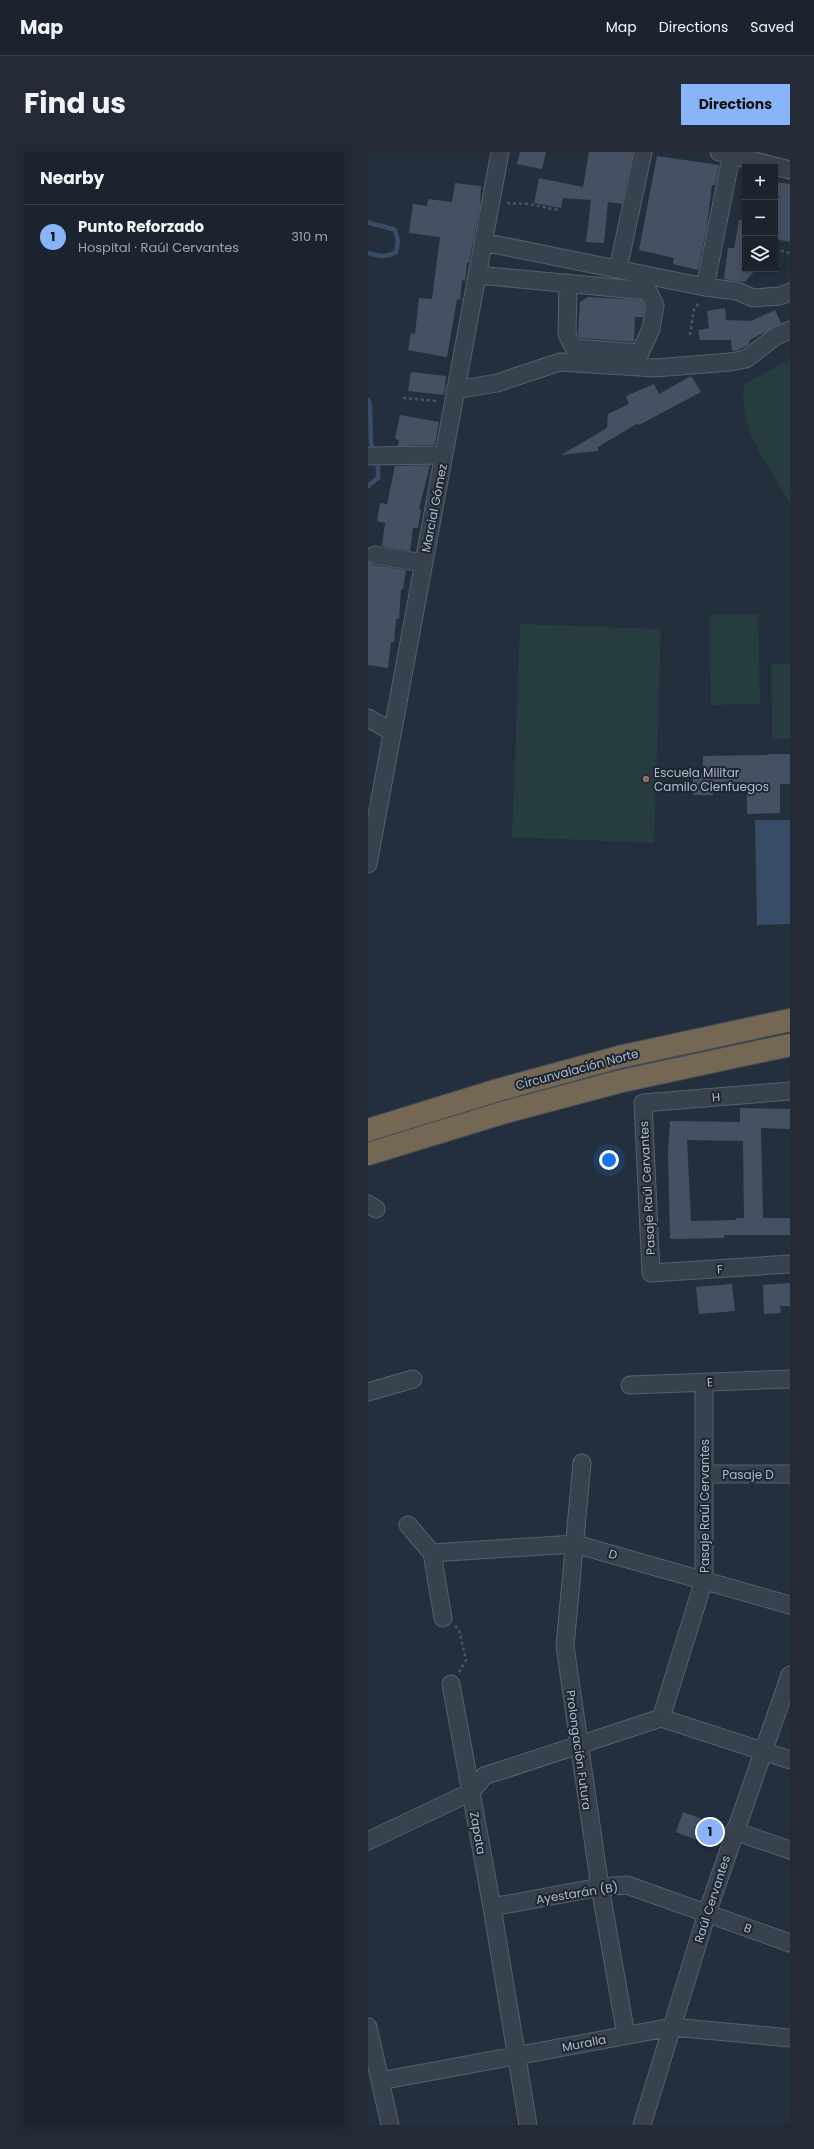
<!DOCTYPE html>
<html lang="en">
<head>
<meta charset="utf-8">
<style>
  body { margin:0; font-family:Poppins,sans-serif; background:#242b36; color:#f1f3f6 }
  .controls { position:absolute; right:12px; top:12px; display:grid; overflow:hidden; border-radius:0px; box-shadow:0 2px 10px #0003 }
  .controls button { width:36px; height:36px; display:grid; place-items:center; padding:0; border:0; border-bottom:1px solid #39404a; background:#1b232e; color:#f1f3f6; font:20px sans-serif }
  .you { position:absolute; left:241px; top:1008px; width:14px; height:14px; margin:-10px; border:3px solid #fff; border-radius:50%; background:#1a73e8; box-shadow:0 0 0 6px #1a73e833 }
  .badge { display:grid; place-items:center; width:26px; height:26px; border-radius:50%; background:#8ab4f8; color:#111; font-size:13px; font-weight:700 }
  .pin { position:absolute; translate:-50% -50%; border:2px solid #fff; box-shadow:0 1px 4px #0006 }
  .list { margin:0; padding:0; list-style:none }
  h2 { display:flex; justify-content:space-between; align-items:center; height:52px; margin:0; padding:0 16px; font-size:17px }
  h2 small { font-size:13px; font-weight:400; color:#a0a4aa }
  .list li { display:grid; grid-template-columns:26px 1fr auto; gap:12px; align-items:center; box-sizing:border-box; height:64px; padding:0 16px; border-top:1px solid #39404a }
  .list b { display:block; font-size:15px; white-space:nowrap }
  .list p { margin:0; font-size:13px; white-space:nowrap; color:#a0a4aa }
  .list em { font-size:13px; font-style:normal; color:#a0a4aa }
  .icon { flex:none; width:22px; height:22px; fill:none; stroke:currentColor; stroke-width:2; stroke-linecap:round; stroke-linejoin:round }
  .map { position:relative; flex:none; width:422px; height:1973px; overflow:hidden; border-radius:0px }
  header { display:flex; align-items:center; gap:24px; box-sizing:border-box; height:56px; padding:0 20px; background:#1b232e; border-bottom:1px solid #39404a }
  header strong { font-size:19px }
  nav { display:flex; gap:22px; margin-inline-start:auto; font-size:14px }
  .intro { display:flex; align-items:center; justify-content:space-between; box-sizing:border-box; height:96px; padding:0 24px }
  h1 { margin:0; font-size:28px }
  .button { padding:10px 18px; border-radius:0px; background:#8ab4f8; color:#111; font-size:14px; font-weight:700 }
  main { display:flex; gap:24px; padding:0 24px }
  aside { flex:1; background:#1b232e; border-radius:0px; box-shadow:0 2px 10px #0003 }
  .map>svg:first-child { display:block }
</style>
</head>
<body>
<header>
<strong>Map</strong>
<nav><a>Map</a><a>Directions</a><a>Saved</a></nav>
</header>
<div class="intro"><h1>Find us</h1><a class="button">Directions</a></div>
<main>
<aside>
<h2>Nearby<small></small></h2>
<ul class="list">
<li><span class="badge">1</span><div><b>Punto Reforzado</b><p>Hospital · Raúl Cervantes</p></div><em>310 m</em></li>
</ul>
</aside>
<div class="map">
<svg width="422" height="1973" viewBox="0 0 422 1973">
  <rect width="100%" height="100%" fill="#242f3e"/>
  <path fill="#263c3f" d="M422 207V353C402 310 370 284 376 232Z
    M390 462 392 552 343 553 341 463Z
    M152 472 293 477 286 691 144 685Z
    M403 512H422V587H404Z"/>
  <path fill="#394c67" d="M387 668H422V772L389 773Z"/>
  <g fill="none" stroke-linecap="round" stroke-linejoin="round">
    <path stroke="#394c67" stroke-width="4.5" d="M0 70C9 74 18 74 27 78L30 89 28 100C18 106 11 104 0 101
      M0 248 2 253 3 291 10 315V326L0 334"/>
  </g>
  <path fill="#455162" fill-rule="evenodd" d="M152 0H178L174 17 149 12Z
    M221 0H265L254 52 240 50 236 91 218 90 223 48 195 46 193 56 166 51 171 26 215 35Z
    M289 4 351 13 347 33H344L339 74 330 118 305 112 306 106 271 98Z
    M407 30 422 32V90L407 87Z
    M87 31 113 34 112 54 101 111H99L97 129 94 128 92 148 89 147 79 205 40 198 43 181 47 182 51 146 64 147 72 85 41 81 45 52 59 54 60 47 84 50Z
    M371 68 377 69V117H388L377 130 356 127 360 96H366Z
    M220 145 274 148 277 155 275 165H267L266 190 212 186 210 181 212 150Z
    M357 156 358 168 383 169 407 158 413 171 382 188 381 192 371 198 364 199 363 188H332L330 178 341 176 339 159Z
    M43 220 78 224 76 243 40 239Z
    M323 224 333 240 271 273 270 271 230 295V299L193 303 239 276 240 262 261 252 258 244 286 232 291 242Z
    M32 263 71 270 67 293 30 294 31 288 27 287Z
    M62 313 51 357 53 358 50 376H45L42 399 14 394 17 371 9 369 12 351 19 352 27 314Z
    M0 410 5 413 38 418 35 437H33L31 467H28L26 490H23L20 516 0 513Z
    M400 602H422V632H412V661L379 662V630H345V643H325V622L335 621V604L400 603Z
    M372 956 422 957V977L393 976 395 1066H422V1083H356V1086L302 1087 300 1000 302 969 372 970ZM319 988 375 989 376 1066H368V1068L323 1069Z
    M422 1131V1154H412L413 1161 396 1162 395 1133Z
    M364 1132 367 1159 331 1162 328 1135Z
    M315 1660 356 1675 348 1695 308 1680Z"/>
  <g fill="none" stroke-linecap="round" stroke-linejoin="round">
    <defs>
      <path id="minor" d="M351 0 422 18
        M115 90 337 135 369 139 385 146 412 144 422 140
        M250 117 275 0
        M109 123 280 139 287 153 283 177 272 201 206 196 199 182 200 131
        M337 135 364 0
        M87 238 129 231 192 210 287 216 362 210 378 207 408 184 422 178
        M0 304 76 303
        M7 403 55 411
        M0 566 24 580
        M0 712 132 0
        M422 939 275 951 283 1121 422 1112
        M0 1052 8 1057
        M262 1233 422 1227
        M0 1240 45 1227
        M214 1311 197 1494 232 1735 258 1883
        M337 1322H422
        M40 1373 64 1401
        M64 1401 207 1392 422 1453
        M64 1401 75 1466
        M83 1532 124 1755 160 1973
        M293 1566 336 1428V1231
        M366 1679 422 1698
        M0 1689 103 1640 116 1624 293 1566 422 1608
        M124 1755 232 1735 259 1733 422 1791
        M0 1875 22 1973
        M12 1929 304 1875 422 1886
        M274 1973 339 1761 422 1523"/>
      <path id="highway" d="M0 978 130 938 251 905 422 868
        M0 1002 134 961 254 929 422 893"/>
    </defs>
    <use href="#minor" stroke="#565f6c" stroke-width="19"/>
    <use href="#highway" stroke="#434c59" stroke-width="24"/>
    <path stroke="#44595c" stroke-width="2.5" stroke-dasharray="3 3" stroke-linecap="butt" d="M139 51 161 52 190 58
      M407 97 422 101
      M322 183 326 157 332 150
      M35 246 71 249
      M87 1474 91 1477 98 1508 91 1520"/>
    <use href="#minor" stroke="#38414e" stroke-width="17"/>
    <use href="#highway" stroke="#746855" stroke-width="22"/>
  </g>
  <circle fill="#8d6e63" stroke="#1d2633" stroke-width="1.5" cx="278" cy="627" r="4"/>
  <g text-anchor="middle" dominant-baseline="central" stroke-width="4" stroke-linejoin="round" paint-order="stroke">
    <g font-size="12" fill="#b4bcc9" stroke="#1d2633">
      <text transform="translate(66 356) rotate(-79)">Marcial Gómez</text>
      <text transform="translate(209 917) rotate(-15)">Circunvalación Norte</text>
      <text transform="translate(348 945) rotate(-5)">H</text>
      <text transform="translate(279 1036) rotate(-93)">Pasaje Raúl Cervantes</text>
      <text transform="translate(352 1117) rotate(-4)">F</text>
      <text transform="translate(342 1230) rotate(-2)">E</text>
      <text x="380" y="1322">Pasaje D</text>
      <text transform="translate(336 1354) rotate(-90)">Pasaje Raúl Cervantes</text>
      <text transform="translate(245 1402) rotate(16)">D</text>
      <text transform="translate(211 1598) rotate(82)">Prolongación Futura</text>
      <text transform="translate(110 1681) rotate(80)">Zapata</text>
      <text transform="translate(209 1741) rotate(-9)">Ayestarán (B)</text>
      <text transform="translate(344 1747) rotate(-72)">Raúl Cervantes</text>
      <text transform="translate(380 1776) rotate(19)">B</text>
      <text transform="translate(216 1891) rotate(-11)">Muralla</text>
    </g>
    <g font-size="12" fill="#b4bcc9" stroke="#1d2633" text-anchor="start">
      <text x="286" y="620">Escuela Militar<tspan x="286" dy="14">Camilo Cienfuegos</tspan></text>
    </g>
  </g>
</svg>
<div class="controls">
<button>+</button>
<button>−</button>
<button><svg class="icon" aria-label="layers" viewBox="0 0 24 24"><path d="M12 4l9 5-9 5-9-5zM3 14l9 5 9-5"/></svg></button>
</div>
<div class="you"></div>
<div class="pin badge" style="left:342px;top:1680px">1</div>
</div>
</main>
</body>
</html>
